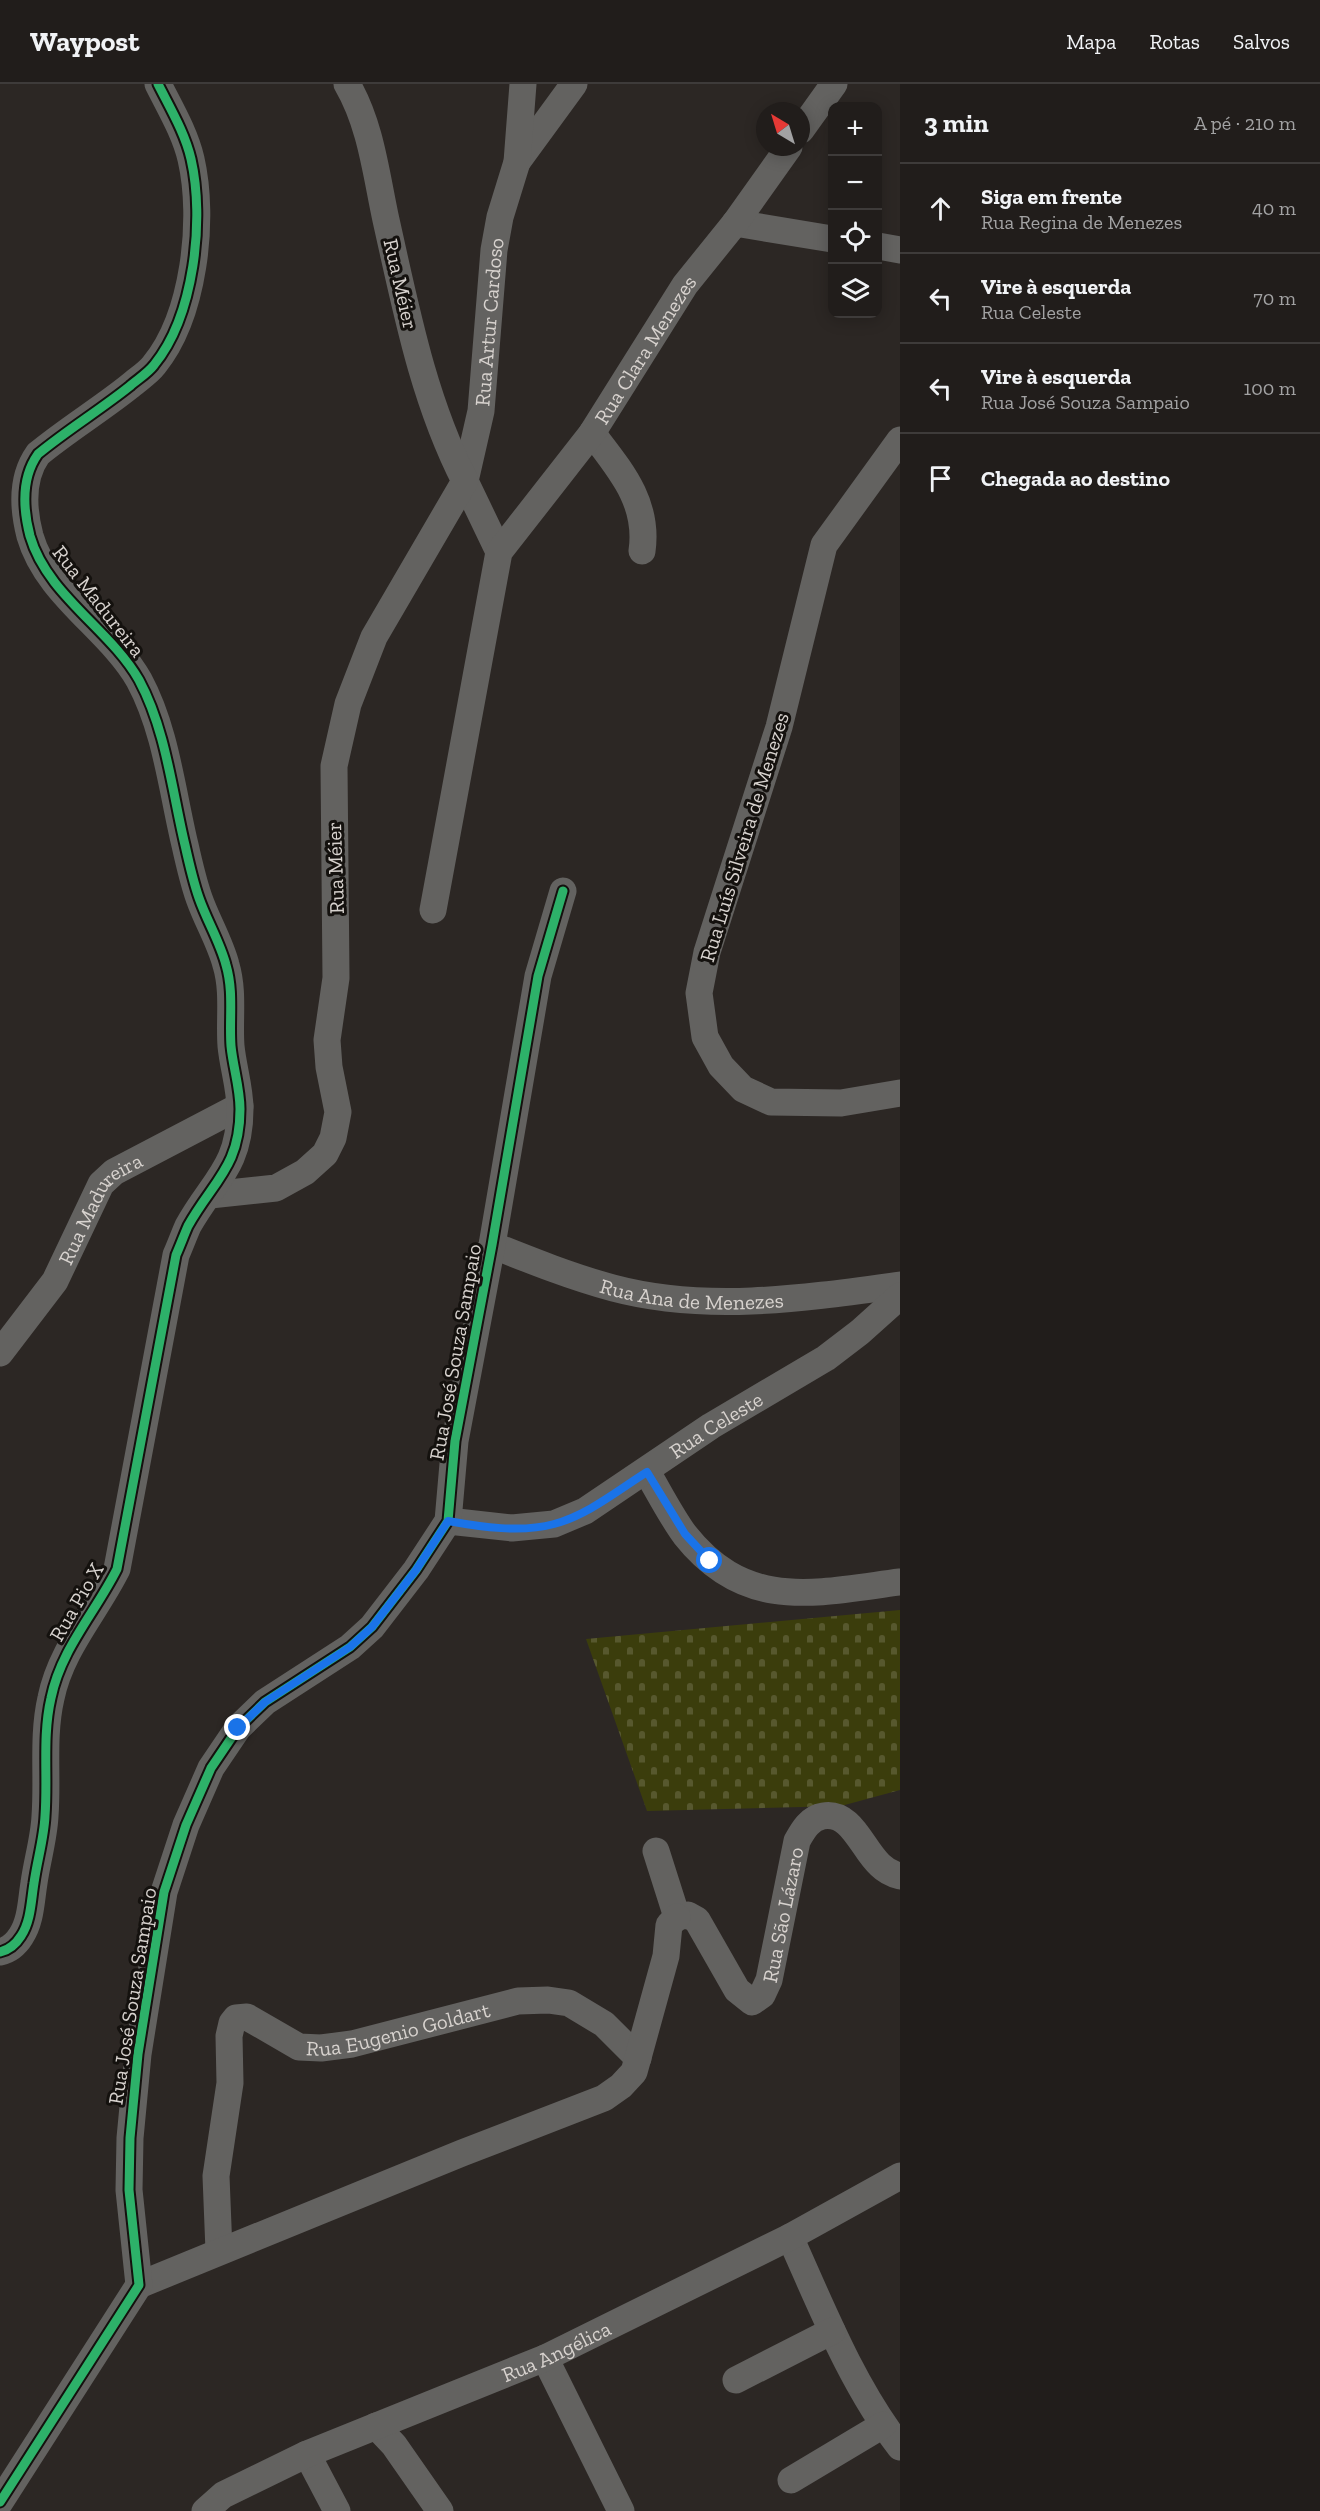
<!DOCTYPE html>
<html lang="pt">
<head>
<meta charset="utf-8">
<style>
  body { margin:0; font-family:"Zilla Slab",serif; background:#292624; color:#f1f3f6 }
  .controls { position:absolute; right:18px; top:18px; display:grid; overflow:hidden; border-radius:12px; box-shadow:0 3px 15px #0003 }
  .controls button { width:54px; height:54px; display:grid; place-items:center; padding:0; border:0; border-bottom:2px solid #3e3b3a; background:#211d1b; color:#f1f3f6; font:30px sans-serif }
  .compass { position:absolute; left:756px; top:18px; width:54px; height:54px; border-radius:50%; background:#211d1b; box-shadow:0 3px 15px #0003; rotate:322deg }
  .stop { position:absolute; width:18px; height:18px; margin:-14px; border:4px solid #1a73e8; border-radius:50%; background:#fff }
  .stop.end { background:#1a73e8; border-color:#fff; box-shadow:0 2px 6px #0008 }
  .list { margin:0; padding:0; list-style:none }
  h2 { display:flex; justify-content:space-between; align-items:center; height:78px; margin:0; padding:0 24px; font-size:26px }
  h2 small { font-size:20px; font-weight:400; color:#a2a2a3 }
  .list li { display:grid; grid-template-columns:39px 1fr auto; gap:18px; align-items:center; box-sizing:border-box; height:90px; padding:0 24px; border-top:2px solid #3e3b3a }
  .list b { display:block; font-size:22px; white-space:nowrap }
  .list p { margin:0; font-size:20px; white-space:nowrap; color:#a2a2a3 }
  .list em { font-size:20px; font-style:normal; color:#a2a2a3 }
  .icon { flex:none; width:33px; height:33px; fill:none; stroke:currentColor; stroke-width:2; stroke-linecap:round; stroke-linejoin:round }
  .map { position:relative; flex:none; width:900px; height:2427px; overflow:hidden }
  header { display:flex; align-items:center; gap:36px; box-sizing:border-box; height:84px; padding:0 30px; background:#211d1b; border-bottom:2px solid #3e3b3a }
  header strong { font-size:28px }
  nav { display:flex; gap:33px; margin-inline-start:auto; font-size:21px }
  main { display:flex }
  aside { flex:1; background:#211d1b }
  .map>svg:first-child { display:block }
</style>
</head>
<body>
<header>
<strong>Waypost</strong>
<nav><a>Mapa</a><a>Rotas</a><a>Salvos</a></nav>
</header>
<main>
<div class="map">
<svg width="900" height="2427" viewBox="0 0 900 2427">
  <defs>
    <pattern id="cemetery-stones" width="16" height="16" patternUnits="userSpaceOnUse" patternTransform="scale(1.5)"><rect width="16" height="16" fill="#3b3d0c"/><path d="M2 7V4a2 2 0 0 1 4 0v3zM10 15v-3a2 2 0 0 1 4 0v3z" fill="#57582e"/></pattern>
  </defs>
  <rect width="100%" height="100%" fill="#2c2724"/>
  <path fill="url(#cemetery-stones)" d="M900 1526V1706L841 1722 647 1727 586 1555Z"/>
  <g fill="none" stroke-linecap="round" stroke-linejoin="round">
    <g stroke="#636260" stroke-width="27">
      <path d="M801 46 834 0"/>
      <path d="M517 78 574 0"/>
      <path d="M735 139 832 155"/>
      <path d="M878 162 900 166"/>
      <path d="M592 349C620 386 649 418 642 467"/>
      <path d="M900 356 824 461 779 643 707 868 699 909 705 953 721 982 743 1005 771 1018 841 1019 900 1009"/>
      <path id="s1" d="M499 468 465 397 481 327 494 166 500 133 517 78 523 0"/>
      <path id="s2" d="M433 826 499 468 592 349 685 201 735 139 789 63"/>
      <path d="M210 1111 276 1104 305 1088 325 1070 333 1054 338 1028 329 983 327 956 336 894 334 682 348 620 374 553 465 397C423 315 406 225 386 136 376 90 371 41 347 0"/>
      <path id="s3" d="M492 1161C532 1177 572 1193 613 1204 707 1229 806 1214 900 1201"/>
      <path id="s4" d="M0 1269 55 1197 101 1100 114 1088 240 1022"/>
      <path d="M647 1388C659 1408 671 1432 685 1451 746 1528 815 1509 900 1498"/>
      <path id="s5" d="M448 1437 512 1444 554 1440 585 1427 711 1342 826 1274 860 1248 900 1212"/>
      <path id="s6" d="M656 1767 677 1833 688 1831 697 1836 737 1906 752 1918 762 1911 769 1896 797 1757C803 1746 810 1734 823 1732 852 1727 862 1765 880 1781 886 1787 892 1790 900 1792"/>
      <path d="M0 1868C9 1866 16 1860 21 1852 31 1837 31 1817 34 1799 37 1777 44 1754 45 1732 48 1693 42 1653 51 1614 61 1565 95 1529 117 1485L176 1171C180 1162 184 1151 188 1142 213 1097 240 1083 240 1025 240 1004 233 983 231 962 229 935 234 908 226 881 220 858 207 837 199 814 193 797 189 779 185 761 172 707 166 646 139 596 110 545 47 511 30 452 23 425 21 394 38 370 67 346 100 326 130 302 138 295 148 289 154 281 194 232 205 136 191 75 185 49 170 24 158 0"/>
      <path d="M790 2153C822 2224 852 2301 900 2363"/>
      <path id="s7" d="M219 2167 216 2092 230 1999 229 1952 232 1939 236 1934 247 1933 299 1963 321 1964 352 1960 518 1917 548 1916 569 1919 604 1940 638 1974"/>
      <path d="M139 2201 462 2069 604 2014 621 2002 634 1988 666 1872 669 1841 677 1833"/>
      <path d="M545 2274 621 2427"/>
      <path d="M736 2296 832 2247"/>
      <path d="M376 2342 394 2361 440 2427"/>
      <path d="M307 2370 337 2427"/>
      <path d="M791 2396 883 2341"/>
      <path d="M0 2418 139 2201 129 2106 130 2054 138 1970 164 1808 186 1741 211 1684 238 1644 265 1618 350 1563 372 1543 416 1486 448 1437 455 1357 492 1161 538 892 563 807"/>
      <path id="s8" d="M205 2427 223 2411 307 2370 545 2274 790 2153 900 2092"/>
    </g>
    <defs>
      <path id="cycleway" d="M0 1868C9 1866 16 1860 21 1852 31 1837 31 1817 34 1799 37 1777 44 1754 45 1732 48 1693 42 1653 51 1614 61 1565 95 1529 117 1485L176 1171C180 1162 184 1151 188 1142 213 1097 240 1083 240 1025 240 1004 233 983 231 962 229 935 234 908 226 881 220 858 207 837 199 814 193 797 189 779 185 761 172 707 166 646 139 596 110 545 47 511 30 452 23 425 21 394 38 370 67 346 100 326 130 302 138 295 148 289 154 281 194 232 205 136 191 75 185 49 170 24 158 0
        M0 2418 139 2201 129 2106 130 2054 138 1970 164 1808 186 1741 211 1684 238 1644 265 1618 350 1563 372 1543 416 1486 448 1437 455 1357 492 1161 538 892 563 807"/>
    </defs>
    <use href="#cycleway" stroke="#14110e" stroke-width="13"/>
    <use href="#cycleway" stroke="#2db169" stroke-width="9"/>
  </g>
  <g fill="none" stroke-linecap="round" stroke-linejoin="round">
    <path stroke="#1a73e8" stroke-width="8" d="M238 1644 265 1618 350 1563 372 1543 416 1486 448 1437C481 1443 521 1449 554 1440 588 1431 618 1406 647 1388L685 1450 710 1477"/>
  </g>
  <g text-anchor="middle" dominant-baseline="central" stroke-width="6" stroke-linejoin="round" paint-order="stroke">
    <g font-size="21" fill="#d7d2ce" stroke="#14110e">
      <text transform="translate(401 200) rotate(77)">Rua Méier</text>
      <text stroke="none"><textPath href="#s1" startOffset="240">Rua Artur Cardoso</textPath></text>
      <text stroke="none"><textPath href="#s2" startOffset="614">Rua Clara Menezes</textPath></text>
      <text transform="translate(99 517) rotate(52)">Rua Madureira</text>
      <text transform="translate(744 753) rotate(-73)">Rua Luís Silveira de Menezes</text>
      <text transform="translate(335 784) rotate(-92)">Rua Méier</text>
      <text stroke="none"><textPath href="#s4" startOffset="178">Rua Madureira</textPath></text>
      <text stroke="none"><textPath href="#s3" startOffset="208">Rua Ana de Menezes</textPath></text>
      <text transform="translate(455 1268) rotate(-80)">Rua José Souza Sampaio</text>
      <text stroke="none"><textPath href="#s5" startOffset="297">Rua Celeste</textPath></text>
      <text transform="translate(76 1518) rotate(-60)">Rua Pio X</text>
      <text stroke="none"><textPath href="#s6" startOffset="286">Rua São Lázaro</textPath></text>
      <text transform="translate(132 1912) rotate(-81)">Rua José Souza Sampaio</text>
      <text stroke="none"><textPath href="#s7" startOffset="408">Rua Eugenio Goldart</textPath></text>
      <text stroke="none"><textPath href="#s8" startOffset="387">Rua Angélica</textPath></text>
    </g>
  </g>
</svg>
<div class="controls">
<button>+</button>
<button>−</button>
<button><svg class="icon" aria-label="locate" viewBox="0 0 24 24"><circle cx="12" cy="12" r="6"/><path d="M12 2v4M12 18v4M2 12h4M18 12h4"/></svg></button>
<button><svg class="icon" aria-label="layers" viewBox="0 0 24 24"><path d="M12 4l9 5-9 5-9-5zM3 14l9 5 9-5"/></svg></button>
</div>
<svg class="compass" viewBox="-18 -18 36 36"><path d="M0-13l5 13h-10z" fill="#e53935"/><path d="M0 13l5-13h-10z" fill="#a2a2a3"/></svg>
<div class="stop" style="left:710px;top:1477px"></div>
<div class="stop end" style="left:238px;top:1644px"></div>
</div>
<aside>
<h2>3 min<small>A pé · 210 m</small></h2>
<ul class="list">
<li><svg class="icon" aria-label="ahead" viewBox="0 0 24 24"><path d="M12 20V5M6 11l6-6 6 6"/></svg><div><b>Siga em frente</b><p>Rua Regina de Menezes</p></div><em>40 m</em></li>
<li><svg class="icon" aria-label="left" viewBox="0 0 24 24"><path d="M17 20v-9H6M10 6l-5 5 5 5"/></svg><div><b>Vire à esquerda</b><p>Rua Celeste</p></div><em>70 m</em></li>
<li><svg class="icon" aria-label="left" viewBox="0 0 24 24"><path d="M17 20v-9H6M10 6l-5 5 5 5"/></svg><div><b>Vire à esquerda</b><p>Rua José Souza Sampaio</p></div><em>100 m</em></li>
<li><svg class="icon" aria-label="arrive" viewBox="0 0 24 24"><path d="M6 21V4h12l-3 4 3 4H6"/></svg><div><b>Chegada ao destino</b></div></li>
</ul>
</aside>
</main>
</body>
</html>
